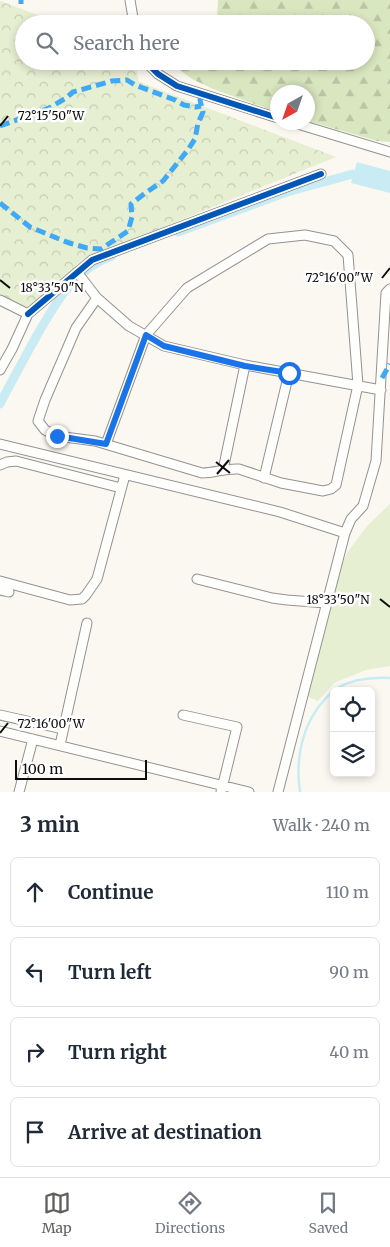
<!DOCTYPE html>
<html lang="en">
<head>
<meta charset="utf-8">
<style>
  body { margin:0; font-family:Merriweather,serif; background:#f6f6f7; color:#1f2937 }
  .controls { position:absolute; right:15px; bottom:15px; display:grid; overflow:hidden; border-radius:8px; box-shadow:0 2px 8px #0003 }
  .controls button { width:45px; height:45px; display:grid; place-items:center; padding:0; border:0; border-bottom:1px solid #e0e1e3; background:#fff; color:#1f2937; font:25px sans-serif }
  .compass { position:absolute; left:270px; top:85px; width:45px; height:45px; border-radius:50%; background:#fff; box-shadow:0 2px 8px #0003; rotate:220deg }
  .scale { position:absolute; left:15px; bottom:12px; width:132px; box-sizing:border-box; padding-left:5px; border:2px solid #0d0d0d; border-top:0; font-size:14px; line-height:18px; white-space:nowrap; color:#0d0d0d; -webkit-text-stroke:4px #fff; paint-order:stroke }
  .stop { position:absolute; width:15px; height:15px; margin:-11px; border:4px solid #1a73e8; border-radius:50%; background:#fff }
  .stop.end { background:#1a73e8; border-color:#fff; box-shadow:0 1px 5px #0008 }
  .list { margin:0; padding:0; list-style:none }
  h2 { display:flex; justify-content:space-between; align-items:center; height:65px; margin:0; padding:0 20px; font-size:21px }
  h2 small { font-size:16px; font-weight:400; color:#747a83 }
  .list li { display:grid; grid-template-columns:32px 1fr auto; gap:15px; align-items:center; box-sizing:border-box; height:70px; margin:0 10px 10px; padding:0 10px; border:1px solid #e0e1e3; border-radius:8px }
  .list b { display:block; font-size:19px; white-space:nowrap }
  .list em { font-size:16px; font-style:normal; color:#747a83 }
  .icon { flex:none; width:28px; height:28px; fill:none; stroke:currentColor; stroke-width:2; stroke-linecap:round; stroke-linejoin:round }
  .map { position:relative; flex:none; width:390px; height:792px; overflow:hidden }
  .search { position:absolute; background:#fff; box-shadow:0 2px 8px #0003; left:15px; right:15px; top:15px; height:55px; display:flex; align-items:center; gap:12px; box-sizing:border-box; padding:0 18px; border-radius:28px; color:#747a83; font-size:19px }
  .sheet { height:385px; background:#fff }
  nav { display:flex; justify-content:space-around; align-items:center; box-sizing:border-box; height:70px; border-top:1px solid #e0e1e3; background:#fff; font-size:14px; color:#747a83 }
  nav a { display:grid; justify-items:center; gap:2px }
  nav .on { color:#605f5d }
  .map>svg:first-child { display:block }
</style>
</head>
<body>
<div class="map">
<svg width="390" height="792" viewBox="0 0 390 792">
  <defs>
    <pattern id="forest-firs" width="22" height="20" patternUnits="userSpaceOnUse" patternTransform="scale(1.25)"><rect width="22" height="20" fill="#d9e7c0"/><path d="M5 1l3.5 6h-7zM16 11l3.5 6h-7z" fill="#b9c5a4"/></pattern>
    <pattern id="park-crowns" width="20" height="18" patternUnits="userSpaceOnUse" patternTransform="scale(1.25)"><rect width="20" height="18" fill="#e7efd2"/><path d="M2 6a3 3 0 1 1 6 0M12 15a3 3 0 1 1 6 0" fill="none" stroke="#c5ccb3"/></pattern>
  </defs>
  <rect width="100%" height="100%" fill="#fbf8f1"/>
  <path fill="#e7efd2" d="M390 504V666L366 670 334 683 318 701 308 697 338 574 347 553 367 526Z"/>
  <path fill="url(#forest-firs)" d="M218 0H390V142L377 141 308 121V92H278L277 112 213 89 192 79 167 61H366V24H146L148 17 217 21Z"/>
  <path fill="url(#park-crowns)" d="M0 1 62 24H24V61H135L139 82 336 157 82 260 30 309 0 295Z"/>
  <path fill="#c9ebf4" d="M357 162 390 171V193L351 183Z"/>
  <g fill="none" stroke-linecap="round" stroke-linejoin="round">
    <path stroke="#c9ebf4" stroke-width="2.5" d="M300 792C295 759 302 723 326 698 329 695 333 690 337 688 353 679 372 677 390 678"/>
    <path stroke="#c9ebf4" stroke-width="9" d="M178 232 287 192 353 174
      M0 404C10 384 21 365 31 346 51 311 71 270 112 256"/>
    <defs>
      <path id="minor" d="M130 0 134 24
        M145 61 158 74 177 86 278 118
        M291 122 390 152
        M77 272 97 298 129 326 164 346 245 365 381 390
        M97 298 76 328 45 400 38 421 45 430 57 436 95 441 202 473C215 473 226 468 239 469L281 483 323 491 331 489 336 485 358 385 348 255 334 241 305 235 268 239 187 288 146 335 106 444
        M0 300 28 314 12 349 0 370
        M28 314 92 260 321 174
        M0 444 280 512 345 533
        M0 465 7 462 16 461 121 488
        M223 470 245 365
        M264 478 289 373
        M197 579 272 598 287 600 326 603
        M0 581 70 600 82 599 86 595 97 579 125 475
        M0 590 9 592
        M0 715 63 729
        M183 715 237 727 221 792
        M0 731 249 792
        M60 745 87 623
        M19 792 33 739
        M278 792 345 533 351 519 363 506 376 461 386 293 390 289"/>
    </defs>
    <use href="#minor" stroke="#949390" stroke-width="11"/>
    <use href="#minor" stroke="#fefefd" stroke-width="9"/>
    <path stroke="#3fa9f5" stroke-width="5" stroke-dasharray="10 5" stroke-linecap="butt" d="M21 4V0
      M0 126 49 108 66 98 73 92 112 81 127 80 135 85 175 100 184 105 196 107 201 106
      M0 203 30 227 69 243 87 248 101 249 128 231 132 217 131 204 144 194 163 181 187 151 195 139 198 123 203 112 200 100 202 94
      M382 378 390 364"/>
    <defs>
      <path id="cycleway" d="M145 61 158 74 177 86 278 118
        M28 314 92 260 321 174"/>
    </defs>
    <use href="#cycleway" stroke="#fff" stroke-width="9"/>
    <use href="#cycleway" stroke="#0057b8" stroke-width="6"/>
  </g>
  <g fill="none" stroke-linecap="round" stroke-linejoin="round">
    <path stroke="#1a73e8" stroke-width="6" d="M57 436 106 444 146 335 164 346 245 366 289 373"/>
  </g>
  <path fill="none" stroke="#0d0d0d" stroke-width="2" d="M0 126 8 116M382 278 390 268M0 280 10 288M216 462 230 473M217 474 229 460M380 599 390 607M0 733 8 723"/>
  <g font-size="12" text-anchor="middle" fill="#0d0d0d" stroke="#fff" stroke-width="5" stroke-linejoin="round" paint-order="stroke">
    <text x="51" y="120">72°15'50"W</text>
    <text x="339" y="282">72°16'00"W</text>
    <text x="52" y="292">18°33'50"N</text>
    <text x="338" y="604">18°33'50"N</text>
    <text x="51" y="728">72°16'00"W</text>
  </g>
</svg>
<div class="controls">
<button><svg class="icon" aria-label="locate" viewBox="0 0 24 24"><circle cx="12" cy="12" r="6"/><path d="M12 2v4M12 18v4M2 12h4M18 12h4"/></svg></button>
<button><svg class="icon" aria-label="layers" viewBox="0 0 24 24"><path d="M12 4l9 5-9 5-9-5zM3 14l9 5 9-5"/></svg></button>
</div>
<svg class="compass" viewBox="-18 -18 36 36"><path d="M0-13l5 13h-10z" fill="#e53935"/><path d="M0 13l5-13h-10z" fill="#747a83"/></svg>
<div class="scale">100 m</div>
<div class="stop" style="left:289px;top:373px"></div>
<div class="stop end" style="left:57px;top:436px"></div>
<div class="search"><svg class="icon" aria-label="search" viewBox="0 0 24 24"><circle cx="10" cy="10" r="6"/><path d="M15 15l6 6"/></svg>Search here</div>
</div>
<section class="sheet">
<h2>3 min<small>Walk · 240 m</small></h2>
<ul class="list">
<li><svg class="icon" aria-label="ahead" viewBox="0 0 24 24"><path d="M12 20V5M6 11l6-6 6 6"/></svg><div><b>Continue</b></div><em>110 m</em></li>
<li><svg class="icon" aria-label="left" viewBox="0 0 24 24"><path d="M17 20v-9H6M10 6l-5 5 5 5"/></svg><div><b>Turn left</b></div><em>90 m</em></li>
<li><svg class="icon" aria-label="right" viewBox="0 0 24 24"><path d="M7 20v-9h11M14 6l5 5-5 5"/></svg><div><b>Turn right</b></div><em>40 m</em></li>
<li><svg class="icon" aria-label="arrive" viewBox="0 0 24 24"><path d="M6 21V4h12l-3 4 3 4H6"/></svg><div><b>Arrive at destination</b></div></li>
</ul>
</section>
<nav>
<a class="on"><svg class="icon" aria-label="map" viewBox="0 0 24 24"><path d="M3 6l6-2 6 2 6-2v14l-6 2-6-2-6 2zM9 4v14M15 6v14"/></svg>Map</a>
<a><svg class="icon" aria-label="directions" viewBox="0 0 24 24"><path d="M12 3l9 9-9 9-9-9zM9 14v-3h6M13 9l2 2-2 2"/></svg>Directions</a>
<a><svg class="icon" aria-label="saved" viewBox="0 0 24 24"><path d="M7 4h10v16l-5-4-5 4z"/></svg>Saved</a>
</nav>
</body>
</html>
